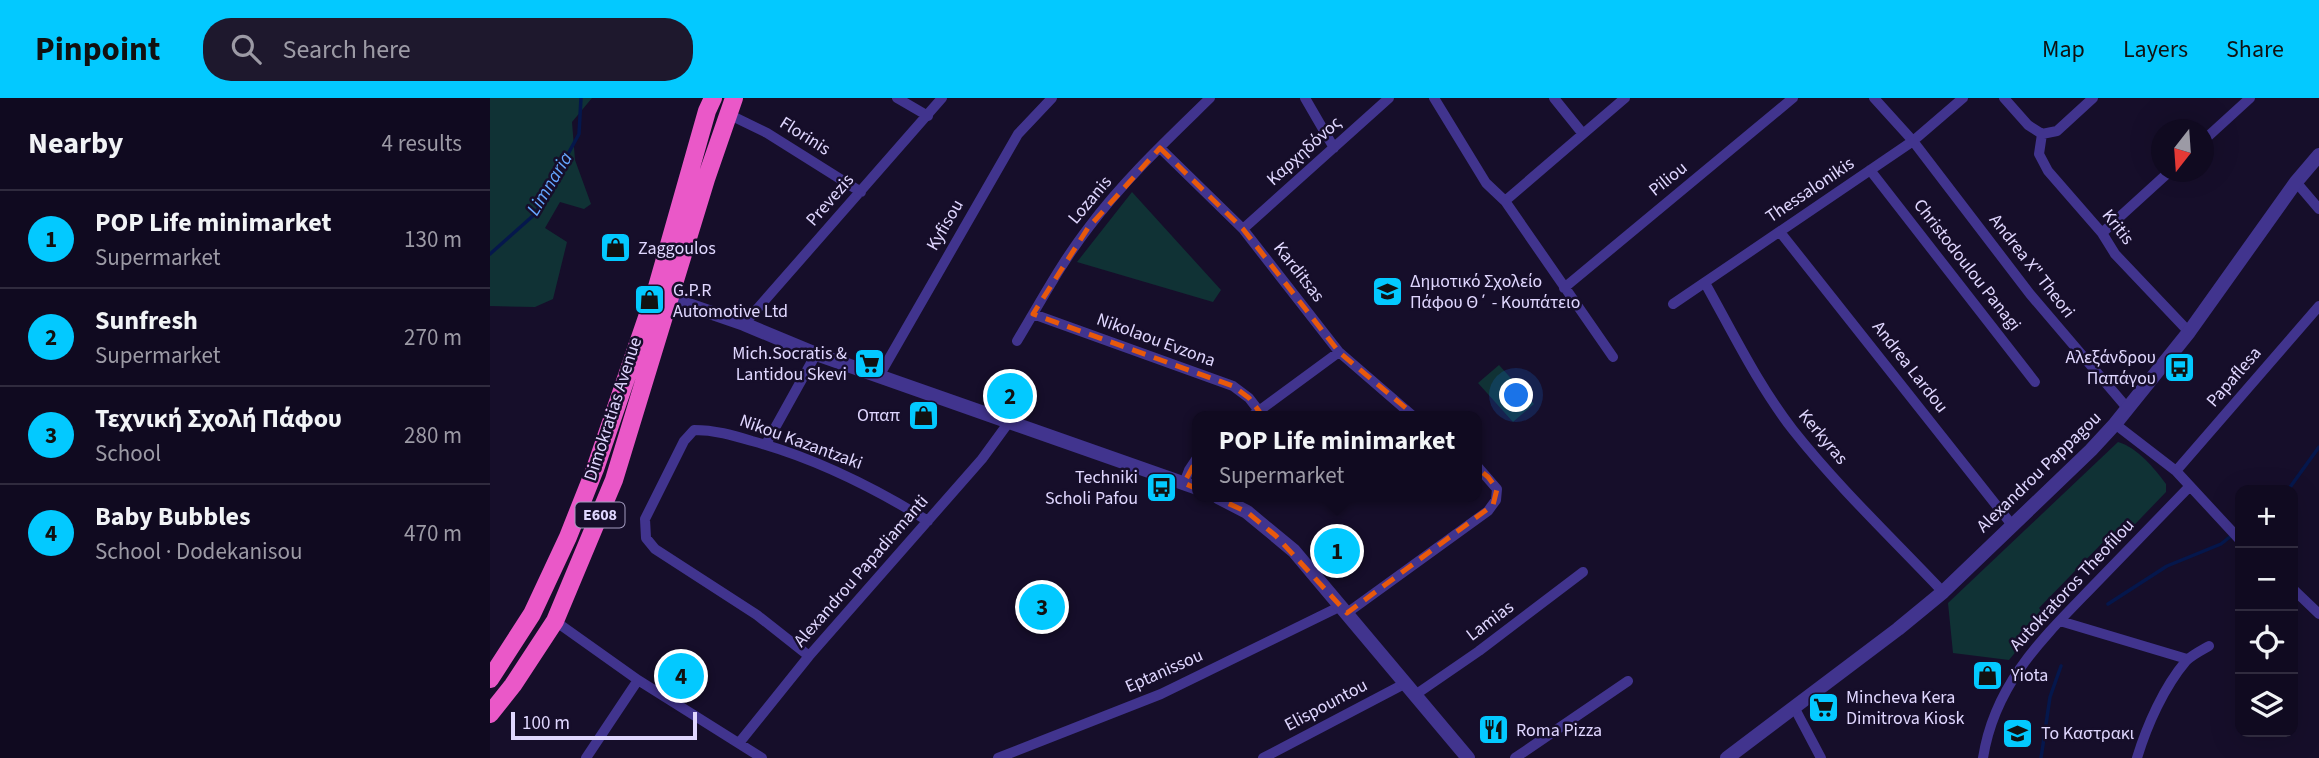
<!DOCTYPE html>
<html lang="en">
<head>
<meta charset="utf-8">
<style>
  body { margin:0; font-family:"Source Sans 3",sans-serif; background:#1e182d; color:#f1f3f6 }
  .controls { position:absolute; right:21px; bottom:21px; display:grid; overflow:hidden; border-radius:14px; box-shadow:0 7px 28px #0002 }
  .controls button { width:63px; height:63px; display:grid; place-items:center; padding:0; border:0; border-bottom:2px solid #302b3e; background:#100a20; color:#f1f3f6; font:35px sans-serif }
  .compass { position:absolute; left:1661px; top:21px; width:63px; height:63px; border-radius:50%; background:#100a20; box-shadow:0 7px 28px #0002; rotate:197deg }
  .scale { position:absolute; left:21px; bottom:18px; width:186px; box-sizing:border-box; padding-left:7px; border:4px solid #e0d7ff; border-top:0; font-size:19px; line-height:24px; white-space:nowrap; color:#e0d7ff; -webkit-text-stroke:5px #160e2a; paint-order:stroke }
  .you { position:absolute; left:1027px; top:298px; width:24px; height:24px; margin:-18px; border:5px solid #fff; border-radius:50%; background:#1a73e8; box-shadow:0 0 0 10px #1a73e833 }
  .badge { display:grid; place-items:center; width:46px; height:46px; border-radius:50%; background:#03c9ff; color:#111; font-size:23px; font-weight:700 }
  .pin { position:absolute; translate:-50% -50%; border:4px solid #fff; box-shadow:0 2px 7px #0006 }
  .popup { position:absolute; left:702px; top:313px; width:290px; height:91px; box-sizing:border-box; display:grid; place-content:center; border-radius:14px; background:#100a20; filter:drop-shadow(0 2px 5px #0005); font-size:23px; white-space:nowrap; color:#9c9aa5 }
  .popup b { font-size:26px; color:#f1f3f6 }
  .popup::after { content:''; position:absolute; left:50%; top:100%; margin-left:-14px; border:14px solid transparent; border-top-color:#100a20 }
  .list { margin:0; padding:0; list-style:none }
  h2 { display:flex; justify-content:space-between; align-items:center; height:91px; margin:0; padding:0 28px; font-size:30px }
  h2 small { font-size:23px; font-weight:400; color:#9c9aa5 }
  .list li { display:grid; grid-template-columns:46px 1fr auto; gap:21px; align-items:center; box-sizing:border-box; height:98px; padding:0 28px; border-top:2px solid #302b3e }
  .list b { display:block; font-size:26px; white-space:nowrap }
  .list p { margin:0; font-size:23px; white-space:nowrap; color:#9c9aa5 }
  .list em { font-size:23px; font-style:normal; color:#9c9aa5 }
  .icon { flex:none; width:38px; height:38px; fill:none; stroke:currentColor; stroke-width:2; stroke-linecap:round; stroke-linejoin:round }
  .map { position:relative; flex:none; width:1829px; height:660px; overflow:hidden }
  header { display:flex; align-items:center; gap:42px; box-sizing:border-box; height:98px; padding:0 35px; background:#03c9ff; color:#111 }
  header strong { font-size:33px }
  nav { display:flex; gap:38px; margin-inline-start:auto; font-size:24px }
  .search { width:490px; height:63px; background:#1e182d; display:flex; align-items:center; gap:18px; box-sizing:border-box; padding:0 24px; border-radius:28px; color:#9c9aa5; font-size:26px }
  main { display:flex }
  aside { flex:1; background:#100a20 }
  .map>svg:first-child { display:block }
</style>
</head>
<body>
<header>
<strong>Pinpoint</strong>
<div class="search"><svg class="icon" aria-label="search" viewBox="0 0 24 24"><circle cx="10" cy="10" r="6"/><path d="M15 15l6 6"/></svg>Search here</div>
<nav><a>Map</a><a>Layers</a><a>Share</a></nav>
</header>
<main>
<aside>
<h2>Nearby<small>4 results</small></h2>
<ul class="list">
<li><span class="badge">1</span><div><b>POP Life minimarket</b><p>Supermarket</p></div><em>130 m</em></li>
<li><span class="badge">2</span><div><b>Sunfresh</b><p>Supermarket</p></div><em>270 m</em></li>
<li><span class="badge">3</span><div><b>Τεχνική Σχολή Πάφου</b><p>School</p></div><em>280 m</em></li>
<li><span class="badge">4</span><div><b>Baby Bubbles</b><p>School · Dodekanisou</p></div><em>470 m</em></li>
</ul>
</aside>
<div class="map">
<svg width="1829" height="660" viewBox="0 0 1829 660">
  <rect width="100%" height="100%" fill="#160e2a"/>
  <path fill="#103235" d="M0 0H102L82 24 85 62 101 106 94 111 70 104 55 130 77 144 63 201 45 209 0 208Z
    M642 94 731 192 723 204 587 164Z
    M1009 267 1044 306 1023 324 988 285Z
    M1628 344C1648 350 1664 370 1676 386V394L1625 447 1617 440 1549 510 1555 518 1519 562 1463 555 1458 505Z"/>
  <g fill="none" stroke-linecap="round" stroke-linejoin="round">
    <path stroke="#05174c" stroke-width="3.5" d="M0 156 45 116 89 36 91 0
      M1798 392 1829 349
      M1618 506 1677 468 1731 446 1741 438
      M1551 660 1560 599 1571 568"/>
    <path stroke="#41348e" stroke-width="10" d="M407 0 438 18
      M815 0 844 50
      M944 0 996 85 1015 103 1123 259
      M1064 0 1093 36
      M1384 0 1423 43 1540 196 1638 311
      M1514 0 1538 27 1552 36 1567 33 1603 0
      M238 16 277 35 371 94
      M1552 36 1549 56 1558 73 1612 135 1625 156 1699 234
      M1714 42 1760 0
      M670 50 753 131 849 254 923 318
      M1380 72 1545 284
      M1806 84 1829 111
      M1015 103 1135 0
      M753 131 899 0
      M1290 134 1522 427
      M1612 135 1679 74
      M1215 185C1243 235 1268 287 1303 332 1349 390 1403 441 1453 494
      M1074 190 1303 0
      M1183 206 1423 43 1473 0
      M543 216 743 288 759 300 769 313
      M254 226 452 0
      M527 243C550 205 571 165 599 129 634 82 678 41 720 0
      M389 278 528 36 562 0
      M762 318 849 254
      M1625 326 1686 373 1750 442
      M276 346 326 256
      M1686 373 1829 208
      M694 385 699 372 707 360
      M1803 491 1829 516
      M857 515 998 413 1006 402 1007 391 987 368
      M65 523 148 582 272 660
      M1570 523 1697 561
      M319 558 267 517 165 451 156 440 155 421 194 343 204 332C225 332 242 337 262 343 325 360 383 389 438 423
      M925 597 989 553 1093 474
      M1304 609 1331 660
      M249 645 319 558 492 361 519 324
      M96 660 148 582
      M508 660 671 596 851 508
      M773 660 916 585
      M1025 660 1138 583
      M1493 660C1505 583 1556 537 1607 484 1638 452 1669 420 1700 388
      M1647 660C1657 627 1674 589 1696 563 1702 557 1712 552 1719 548"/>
    <path stroke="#41348e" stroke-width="14" d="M170 197 254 226 326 256 707 390
      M728 399 757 414 804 453 978 660
      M1237 660 1408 531 1453 494 1601 352 1625 326 1699 234 1806 84 1829 57"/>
    <path stroke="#ea58c8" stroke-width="18" d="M0 581 42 516 78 439 105 371 165 196 217 13 223 0
      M0 616 23 587 65 523 124 382 216 81 244 0"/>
  </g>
  <path fill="none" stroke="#e8590c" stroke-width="5" stroke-dasharray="14 9" stroke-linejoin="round" d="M670 50 753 131 849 254 998 379 1007 391 1003 407 857 515 786 438 757 414 694 385 709 357 769 313 759 300 743 288 543 216 598 130Z"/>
  <defs>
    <symbol id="shop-square" viewBox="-11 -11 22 22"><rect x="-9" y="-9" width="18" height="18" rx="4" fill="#03c9ff" stroke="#160e2a"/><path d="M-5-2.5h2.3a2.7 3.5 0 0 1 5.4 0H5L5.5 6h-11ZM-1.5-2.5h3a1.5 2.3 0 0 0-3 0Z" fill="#111"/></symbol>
    <symbol id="school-square" viewBox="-11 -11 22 22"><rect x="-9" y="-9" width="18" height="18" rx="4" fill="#03c9ff" stroke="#160e2a"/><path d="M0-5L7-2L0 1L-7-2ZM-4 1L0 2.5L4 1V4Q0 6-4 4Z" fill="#111"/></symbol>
    <symbol id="supermarket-square" viewBox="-11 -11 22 22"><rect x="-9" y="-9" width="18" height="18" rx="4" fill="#03c9ff" stroke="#160e2a"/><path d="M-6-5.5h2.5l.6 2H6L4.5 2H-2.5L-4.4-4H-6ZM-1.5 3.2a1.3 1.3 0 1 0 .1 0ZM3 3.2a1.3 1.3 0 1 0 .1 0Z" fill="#111"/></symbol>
    <symbol id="bus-square" viewBox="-11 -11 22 22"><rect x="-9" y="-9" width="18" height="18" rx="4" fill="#03c9ff" stroke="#160e2a"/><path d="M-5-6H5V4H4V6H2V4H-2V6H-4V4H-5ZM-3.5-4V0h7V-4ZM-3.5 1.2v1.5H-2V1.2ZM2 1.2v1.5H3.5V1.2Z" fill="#111"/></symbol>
    <symbol id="restaurant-square" viewBox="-11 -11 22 22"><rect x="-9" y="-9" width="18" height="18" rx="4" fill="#03c9ff" stroke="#160e2a"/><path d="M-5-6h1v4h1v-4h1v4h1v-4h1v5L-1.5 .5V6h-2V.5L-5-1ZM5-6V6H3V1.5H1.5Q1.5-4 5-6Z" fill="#111"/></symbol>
  </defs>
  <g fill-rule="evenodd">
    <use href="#shop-square" x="108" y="132" width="35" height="35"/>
    <use href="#school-square" x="880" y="176" width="35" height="35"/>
    <use href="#shop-square" x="142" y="184" width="35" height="35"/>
    <use href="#supermarket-square" x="362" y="248" width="35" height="35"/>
    <use href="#bus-square" x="1672" y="252" width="35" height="35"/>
    <use href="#shop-square" x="416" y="300" width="35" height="35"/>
    <use href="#bus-square" x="654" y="372" width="35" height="35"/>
    <use href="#shop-square" x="1480" y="560" width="35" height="35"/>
    <use href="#supermarket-square" x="1316" y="592" width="35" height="35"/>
    <use href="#restaurant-square" x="986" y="614" width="35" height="35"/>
    <use href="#school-square" x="1510" y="618" width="35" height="35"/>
  </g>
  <g text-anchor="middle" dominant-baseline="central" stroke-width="5" stroke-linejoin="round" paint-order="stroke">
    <rect fill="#160e2a" stroke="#a39bbf" stroke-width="2" x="85.5" y="404.5" width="49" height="25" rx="5"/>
    <g font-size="16" font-weight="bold" fill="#e0d7ff">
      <text x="110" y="417">E608</text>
    </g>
    <g font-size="18" fill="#e0d7ff" stroke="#160e2a">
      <text transform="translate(315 38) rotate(32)">Florinis</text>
      <text transform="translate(814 53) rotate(-42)">Καρχηδόνος</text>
      <text transform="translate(1178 81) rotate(-39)">Piliou</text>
      <text transform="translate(1320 92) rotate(-34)">Thessalonikis</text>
      <text transform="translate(340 102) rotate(-49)">Prevezis</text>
      <text transform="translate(600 102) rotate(-50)">Lozanis</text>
      <text transform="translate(455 127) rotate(-60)">Kyfisou</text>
      <text transform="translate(1628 129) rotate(52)">Kritis</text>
      <text transform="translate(1477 167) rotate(52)">Christodoulou Panagi</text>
      <text transform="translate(1542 168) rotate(52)">Andrea X" Theori</text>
      <text transform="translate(809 174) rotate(52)">Karditsas</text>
      <text transform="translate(666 242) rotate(20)">Nikolaou Evzona</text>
      <text transform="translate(1420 269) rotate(52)">Andrea Lardou</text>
      <text transform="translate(1744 279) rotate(-49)">Papaflesa</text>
      <text transform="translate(123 311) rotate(-72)">Dimokratias Avenue</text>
      <text transform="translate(1333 339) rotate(50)">Kerkyras</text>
      <text transform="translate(311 344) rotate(20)">Nikou Kazantzaki</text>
      <text transform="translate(1549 374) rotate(-44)">Alexandrou Pappagou</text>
      <text transform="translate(371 473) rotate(-49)">Alexandrou Papadiamanti</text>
      <text transform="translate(1582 487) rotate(-47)">Autokratoros Theofilou</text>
      <text transform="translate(1000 523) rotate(-37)">Lamias</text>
      <text transform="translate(674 573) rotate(-24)">Eptanissou</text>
      <text transform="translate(836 607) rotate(-28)">Elispountou</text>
    </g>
    <g font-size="18" fill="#e0d7ff" stroke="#160e2a" text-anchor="start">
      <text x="148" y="150">Zaggoulos</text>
      <text x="920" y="183">Δημοτικό Σχολείο<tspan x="920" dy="21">Πάφου Θ΄ - Κουπάτειο</tspan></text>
      <text x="183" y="192">G.P.R<tspan x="183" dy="21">Automotive Ltd</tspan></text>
      <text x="357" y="255" text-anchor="end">Mich.Socratis &amp;<tspan x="357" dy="21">Lantidou Skevi</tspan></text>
      <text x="1666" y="259" text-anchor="end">Αλεξάνδρου<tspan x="1666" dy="21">Παπάγου</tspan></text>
      <text x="410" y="317" text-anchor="end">Οπαπ</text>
      <text x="648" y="379" text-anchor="end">Techniki<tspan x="648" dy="21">Scholi Pafou</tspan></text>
      <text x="1521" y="577">Yiota</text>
      <text x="1356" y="599">Mincheva Kera<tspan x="1356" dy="21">Dimitrova Kiosk</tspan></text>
      <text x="1026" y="632">Roma Pizza</text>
      <text x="1551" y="635">Το Καστρακι</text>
    </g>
    <g font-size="19" font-style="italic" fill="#65a6ff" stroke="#160e2a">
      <text transform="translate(60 86) rotate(-59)">Limnaria</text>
    </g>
  </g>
</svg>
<div class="controls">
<button>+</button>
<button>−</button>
<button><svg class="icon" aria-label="locate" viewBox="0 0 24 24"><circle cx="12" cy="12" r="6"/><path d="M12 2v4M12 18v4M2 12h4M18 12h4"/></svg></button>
<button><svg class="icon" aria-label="layers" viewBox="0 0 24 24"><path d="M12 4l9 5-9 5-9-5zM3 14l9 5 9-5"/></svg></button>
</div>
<svg class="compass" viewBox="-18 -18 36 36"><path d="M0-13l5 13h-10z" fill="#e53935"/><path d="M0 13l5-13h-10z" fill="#9c9aa5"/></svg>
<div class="scale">100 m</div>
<div class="you"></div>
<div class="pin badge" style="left:847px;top:453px">1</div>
<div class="popup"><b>POP Life minimarket</b>Supermarket</div>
<div class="pin badge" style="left:520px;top:298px">2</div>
<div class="pin badge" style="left:552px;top:509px">3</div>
<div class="pin badge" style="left:191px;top:578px">4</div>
</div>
</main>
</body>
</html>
